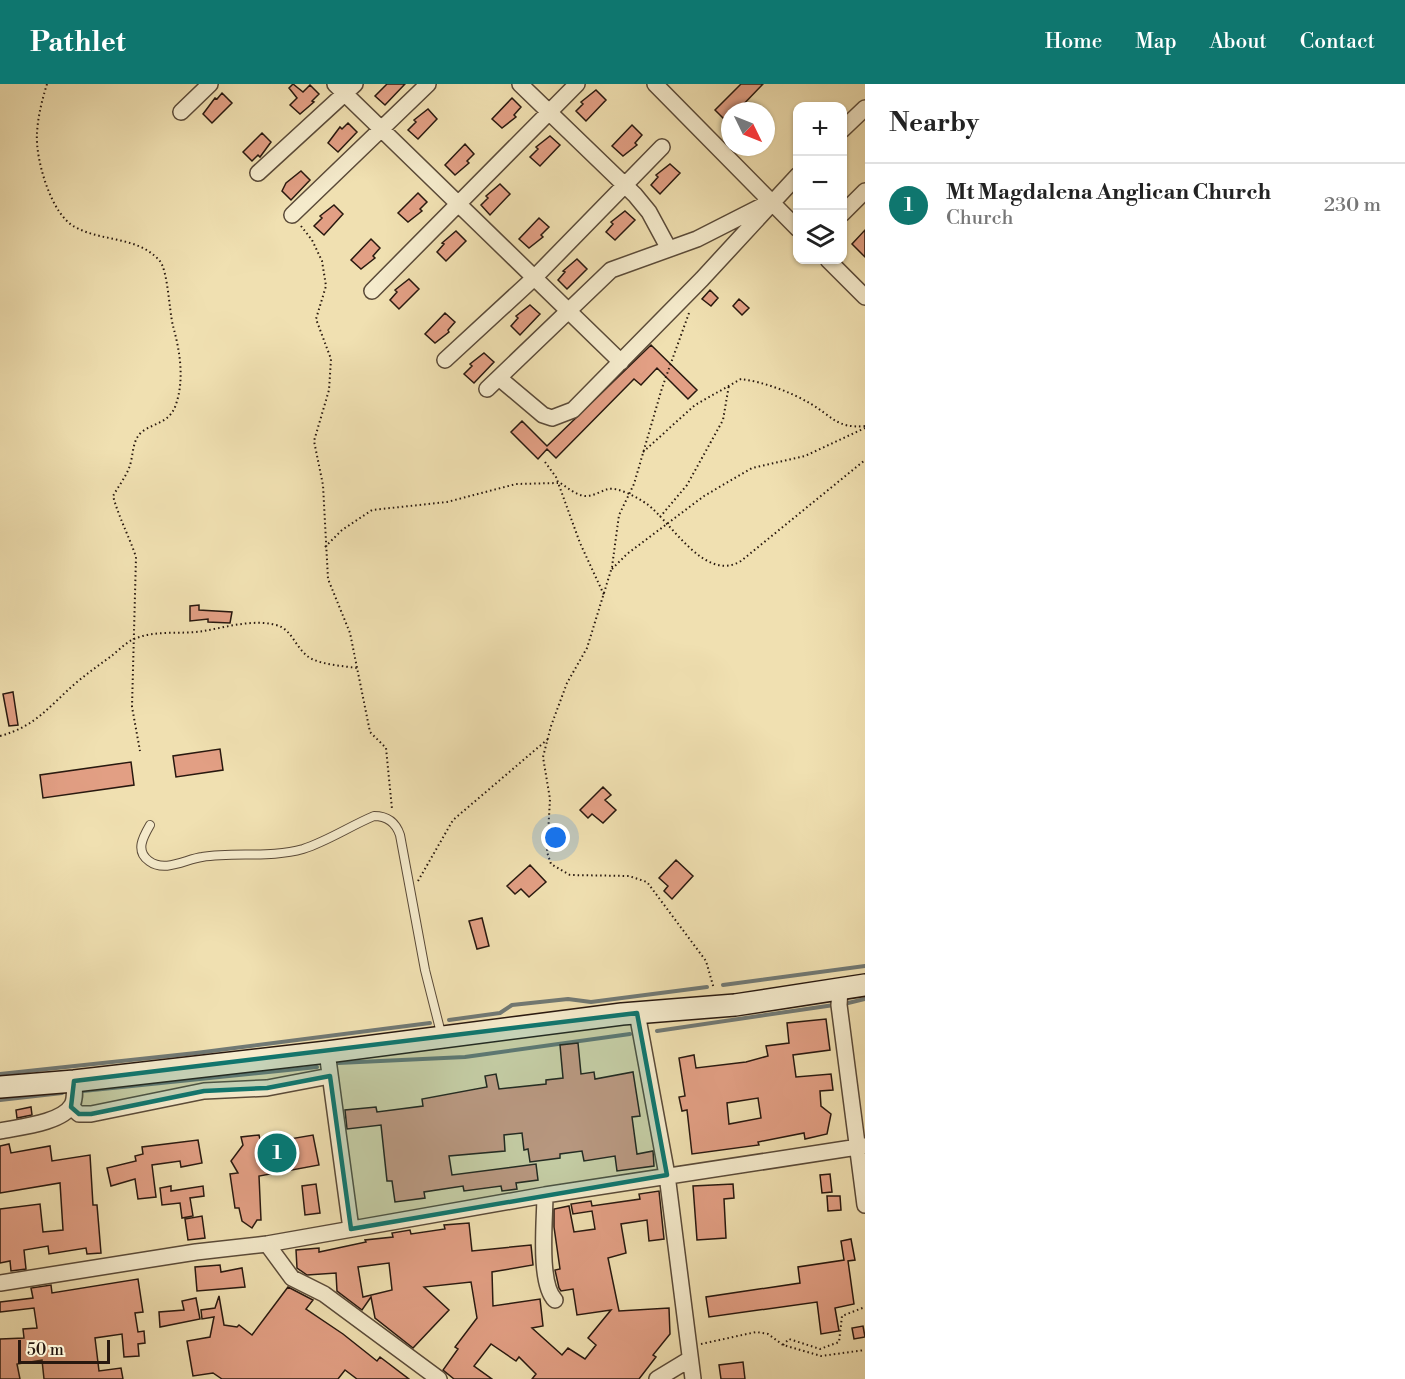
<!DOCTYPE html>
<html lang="en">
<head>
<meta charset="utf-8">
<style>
  body { margin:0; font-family:"Libre Bodoni",serif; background:#f6f6f6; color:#222 }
  .controls { position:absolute; right:18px; top:18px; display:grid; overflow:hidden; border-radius:12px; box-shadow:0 2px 4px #0004 }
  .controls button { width:54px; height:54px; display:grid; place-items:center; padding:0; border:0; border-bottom:2px solid #e0e0e0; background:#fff; color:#222; font:30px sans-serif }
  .compass { position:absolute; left:721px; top:18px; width:54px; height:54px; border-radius:50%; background:#fff; box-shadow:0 2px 4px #0004; rotate:133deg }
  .scale { position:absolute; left:18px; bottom:15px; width:92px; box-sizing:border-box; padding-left:6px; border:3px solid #28180f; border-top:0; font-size:16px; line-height:21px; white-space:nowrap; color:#28180f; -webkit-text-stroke:4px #f5ebcc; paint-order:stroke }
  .you { position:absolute; left:556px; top:754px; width:21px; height:21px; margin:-15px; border:4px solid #fff; border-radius:50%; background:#1a73e8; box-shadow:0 0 0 9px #1a73e833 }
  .badge { display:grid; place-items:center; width:39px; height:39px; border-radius:50%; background:#0f766e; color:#fff; font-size:20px; font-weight:700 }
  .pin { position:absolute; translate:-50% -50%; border:3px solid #fff; box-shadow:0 2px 6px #0006 }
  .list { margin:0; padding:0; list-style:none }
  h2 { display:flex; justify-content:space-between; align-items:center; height:78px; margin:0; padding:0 24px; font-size:26px }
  h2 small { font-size:20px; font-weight:400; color:#767676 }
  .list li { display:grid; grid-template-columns:39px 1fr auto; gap:18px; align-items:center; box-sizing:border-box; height:84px; padding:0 24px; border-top:2px solid #e0e0e0 }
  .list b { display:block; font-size:22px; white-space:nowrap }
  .list p { margin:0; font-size:20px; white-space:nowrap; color:#767676 }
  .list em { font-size:20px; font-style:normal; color:#767676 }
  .icon { flex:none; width:33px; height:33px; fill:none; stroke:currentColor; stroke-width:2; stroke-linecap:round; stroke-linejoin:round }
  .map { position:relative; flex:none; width:865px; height:1295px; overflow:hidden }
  header { display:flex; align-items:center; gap:36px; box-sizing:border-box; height:84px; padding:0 30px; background:#0f766e; color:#fff }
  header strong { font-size:28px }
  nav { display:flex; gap:33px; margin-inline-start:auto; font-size:21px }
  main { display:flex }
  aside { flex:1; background:#fff }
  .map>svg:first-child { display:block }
</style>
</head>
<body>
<header>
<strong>Pathlet</strong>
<nav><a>Home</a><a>Map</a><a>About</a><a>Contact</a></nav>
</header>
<main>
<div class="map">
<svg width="865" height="1295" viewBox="0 0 865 1295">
  <rect width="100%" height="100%" fill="#f0e0b1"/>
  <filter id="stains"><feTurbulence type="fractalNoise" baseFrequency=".00333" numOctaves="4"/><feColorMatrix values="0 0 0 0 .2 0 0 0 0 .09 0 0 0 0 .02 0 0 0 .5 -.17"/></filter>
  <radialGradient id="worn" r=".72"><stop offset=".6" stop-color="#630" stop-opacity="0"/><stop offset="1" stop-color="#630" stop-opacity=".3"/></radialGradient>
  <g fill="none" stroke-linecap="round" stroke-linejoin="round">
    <path stroke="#717974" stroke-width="4" d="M723 901 865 882
      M844 920 865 915
      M449 936 500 929 512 921 568 915 591 918 707 903
      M657 947 834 921
      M338 979 465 973 630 950
      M0 990 196 969 430 939
      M83 1007 317 983
      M0 1016 62 1009"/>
  </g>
  <path fill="#e29f84" stroke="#28180f" stroke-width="1.5" fill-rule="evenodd" d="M293 0 303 8 310 1 319 10 312 17 314 18 300 30 290 21 297 14 289 4Z
    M387 0H405L385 21 375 12Z
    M741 0H763L737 27H730V41L715 26Z
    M596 6 606 16 586 37 576 27 583 20 581 18Z
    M222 9 232 19 212 39 203 30 215 14 217 15Z
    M512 14 521 23 514 31 516 33 502 44 492 35Z
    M428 25 437 35 418 55 408 46 416 38 414 36Z
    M348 39 357 48 338 68 328 59 340 43 342 45Z
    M632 41 642 51 635 59 637 61 623 72 612 62Z
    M262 49 271 58 260 73 258 71 252 77 243 68Z
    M550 52 560 61 540 82 530 73 538 65 536 63Z
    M465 60 474 70 467 77 469 79 455 91 445 81Z
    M670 80 680 89 660 110 651 101 658 93 656 91Z
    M301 87 310 96 291 116 282 107 286 99Z
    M500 100 510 110 490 131 481 121 488 114 486 112Z
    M418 109 427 118 420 125 422 127 408 138 398 129Z
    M334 121 343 130 324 151 314 142 322 134 320 132Z
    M625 127 635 136 615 156 606 148 613 140 611 138Z
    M539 134 549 143 541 151 543 153 529 164 519 155Z
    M865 146V173L852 160Z
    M456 147 466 157 446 177 437 168 444 160 442 159Z
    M371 155 380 164 373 172 375 174 361 185 351 176Z
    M577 175 587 185 567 205 558 196 565 188 563 187Z
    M409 195 419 205 399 225 390 216 397 208 395 206Z
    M710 206 718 214 711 222 702 215Z
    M739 215 749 224 742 231 733 222Z
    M530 221 540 230 520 251 511 242 518 234 516 232Z
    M445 229 455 238 448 246 449 248 435 259 425 250Z
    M651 261 697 306 688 315 657 284 641 301 634 295 556 374 547 365 538 375 511 348 522 337 547 362Z
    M484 269 494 278 474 299 464 290 472 282 470 280Z
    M199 521V526L232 528 230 539 208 538V535L190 537V522Z
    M13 608 18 641 9 642 3 610Z
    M220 665 223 686 176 693 173 672Z
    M131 678 134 701 43 714 40 691Z
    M603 703 611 711 605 716 616 726 603 739 592 730 588 734 580 726Z
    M676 776 693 792 672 815 664 807 668 802 659 794Z
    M530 781 546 798 529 813 521 805 515 810 507 802Z
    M482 834 489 862 477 865 469 837Z
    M826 935 830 966 793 971 796 993 831 990 833 1006 820 1007 821 1022 831 1030 827 1050 805 1055 804 1049 758 1058 759 1061 692 1070 687 1026 682 1027 679 1013 685 1012 679 974 694 971 696 984 746 978 768 972 766 962 789 959 787 939ZM758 1014 761 1034 729 1040 727 1019Z
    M578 959 581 990 594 988 595 995 633 988 640 1032 632 1033 637 1070 653 1067 654 1082 617 1087 615 1072 584 1077 582 1067 560 1070V1074L530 1078 528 1065 524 1066 522 1049 504 1051 505 1067 449 1072 452 1091 536 1080 538 1096 516 1099 517 1105 502 1107 501 1102 464 1107 463 1102 424 1108 425 1114 395 1118 392 1097H387L381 1041 347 1045 345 1026 376 1023 377 1028 423 1022 422 1015 487 1003 485 992 496 990 499 1005 546 1000V996L563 994 560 961Z
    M31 1023 32 1031 17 1034 16 1026Z
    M259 1051 261 1060 313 1051 319 1081 259 1092 261 1136H257L252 1144 242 1137 239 1124H235L230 1090 238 1089 231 1077 243 1061 241 1053Z
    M198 1056 202 1079 181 1083 180 1077 152 1081 156 1113 138 1115 135 1095 111 1102 107 1084 136 1077 135 1072 143 1070 142 1063Z
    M9 1060 11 1069 50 1062 52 1077 90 1071 93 1121H97L101 1169 87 1170 86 1164 49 1170 48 1162 24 1166 26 1185 11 1187 10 1177 0 1179V1125L40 1120 43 1148 63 1146 60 1099 0 1109V1062Z
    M830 1090 832 1108 822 1109 820 1091Z
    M316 1100 320 1129 305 1131 302 1102Z
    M733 1100 734 1114 724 1115 726 1154 697 1156 693 1102Z
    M171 1102V1107L203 1102 204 1112 190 1114 193 1132 182 1134 180 1119 162 1121 160 1104Z
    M659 1107 664 1155 649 1157 647 1136 621 1140 626 1169 608 1174 619 1227 669 1224 670 1250 653 1271 656 1273 639 1295H532L536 1290 519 1273 516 1277 491 1260 474 1282 492 1295H454L443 1286 458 1265 455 1263 477 1234 471 1198 424 1203 449 1226 413 1264 375 1234 371 1213 362 1226 337 1207 336 1189 307 1191 297 1184 296 1166 319 1164V1168L366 1158 365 1156 393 1153 392 1149 410 1146 411 1150 445 1145 444 1141 469 1139 472 1167 531 1161 533 1181 492 1188 493 1222 540 1215 543 1242 532 1244 562 1271 568 1264 585 1275 596 1261 588 1254 611 1226 577 1231 573 1205 561 1207 559 1204 555 1186 560 1185 554 1143V1125L569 1122 574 1148 595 1145 592 1127 573 1130 571 1120 591 1117 592 1122 640 1115 639 1110ZM389 1179 392 1206 363 1213 358 1183Z
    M827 1112H840L841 1126 828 1127Z
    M202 1132 205 1154 188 1156 185 1135Z
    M851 1155 855 1176 848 1177 854 1220 835 1224 839 1247 821 1250 817 1218 709 1233 706 1213 800 1199 798 1183 844 1176 841 1157Z
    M220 1181 221 1188 242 1184 245 1203 197 1207 195 1183Z
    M138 1195 143 1228 135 1229 138 1248 144 1247 145 1259 138 1260 139 1272 124 1273 122 1250 95 1254 99 1287 121 1284 123 1295H44L42 1276 17 1280 20 1295H0V1255L24 1254 23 1245 37 1244 34 1224 0 1228V1218L33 1214 31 1204 51 1201 52 1209Z
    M288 1203 313 1216 306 1225 343 1250 377 1277 380 1273 409 1295H357L345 1286 338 1295H222L213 1289 193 1292 187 1257 210 1253 214 1233 202 1235 201 1226 215 1224 219 1212 224 1241 237 1243 239 1241 252 1251Z
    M196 1214 200 1235 160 1243 159 1228 184 1226 182 1217Z
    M863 1242 865 1253 854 1255 852 1244Z
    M743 1278 745 1295H721L719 1281Z"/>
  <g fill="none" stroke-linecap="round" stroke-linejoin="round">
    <defs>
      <path id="service" d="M150 741C143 753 135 767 149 777 165 789 186 775 202 773 235 768 272 774 303 765 328 757 350 742 374 732 388 732 396 739 400 751L425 886 442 953"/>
      <path id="minor" d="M335 0 621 278
        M520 0 635 111 649 128 669 165
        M655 0 798 145
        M181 28 210 0
        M842 46 865 24
        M258 89 355 0
        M842 130 865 107
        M292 131 428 0
        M828 176 865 213
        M372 207 577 0
        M445 276 534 194 662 63
        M499 294 543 331 552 334 573 326 702 195 798 91
        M487 305 611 186 697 155 762 122
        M840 904 839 921 865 1121
        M637 929 667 1091 693 1295
        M327 968 351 1145
        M71 1023 79 1030H91L204 1007 267 1004 330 992
        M0 1047C19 1043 62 1039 72 1021 76 1014 74 1005 74 997
        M545 1111C545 1135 538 1199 555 1216
        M267 1160 292 1194 324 1210 439 1295
        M0 1199 196 1168 267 1160 545 1111 865 1062
        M657 1295 690 1275"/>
      <path id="secondary" d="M0 1003 74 997 327 968 622 930 735 921 865 901"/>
    </defs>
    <use href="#service" stroke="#5a4a38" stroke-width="10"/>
    <use href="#minor" stroke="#5a4a38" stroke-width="18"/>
    <use href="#secondary" stroke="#28180f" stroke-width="24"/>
    <path stroke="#28180f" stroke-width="2" stroke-dasharray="1.5 3" stroke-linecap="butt" d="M47 0C42 16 38 32 37 49 35 74 51 131 75 143 102 158 137 152 159 176 168 185 169 226 173 242 180 267 185 297 175 323 169 338 155 339 143 347 131 356 134 372 129 384 125 394 118 403 113 412 119 434 129 452 136 473L132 623 140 667
      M301 142 312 156 322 177 326 202 316 235 331 275 329 306 314 357 323 401 328 495 350 549 370 648 386 664 392 725
      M689 229 662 304 634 400 619 431 612 483 587 564 567 599 551 642 543 673 550 715 547 768 551 780 570 791 629 792 647 798 706 877 714 905
      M643 368 695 321 741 295C764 298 791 308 811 320 832 332 837 345 865 342
      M545 378 556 393 580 459 604 511
      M557 397C566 402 576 412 586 412 594 412 601 407 608 405 619 403 638 414 647 420 672 439 705 499 741 477L865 376
      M660 433 687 401 723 336 729 301
      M325 463 342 446 372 426 447 418 516 400 558 399
      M612 485 627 470 704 412 752 384 805 372 865 344
      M0 652C37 642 50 621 77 598 88 589 99 581 110 573 117 568 124 560 132 556 154 545 181 551 204 547 226 543 253 535 276 541 293 545 296 567 312 575 325 581 343 582 357 584
      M418 797 453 736 548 655
      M701 1260 756 1248 768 1250 783 1261 821 1272 865 1266
      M783 1261 789 1255 820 1265 839 1258 842 1232 865 1223"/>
    <use href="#service" stroke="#f5ebcc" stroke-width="8"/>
    <use href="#minor" stroke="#f5ebcc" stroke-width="15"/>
    <use href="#secondary" stroke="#f5ebcc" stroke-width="21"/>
  </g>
  <path fill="#0f766e" fill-opacity="0.2" stroke="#0f766e" stroke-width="4.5" stroke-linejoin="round" d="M637 929 667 1091 351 1145 330 992 267 1004 204 1007 91 1030H79L71 1023 74 997Z"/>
  <rect width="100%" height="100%" filter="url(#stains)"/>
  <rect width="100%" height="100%" fill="url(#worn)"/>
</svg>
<div class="controls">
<button>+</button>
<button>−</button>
<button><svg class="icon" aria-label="layers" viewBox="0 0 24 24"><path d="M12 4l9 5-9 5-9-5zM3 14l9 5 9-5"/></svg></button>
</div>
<svg class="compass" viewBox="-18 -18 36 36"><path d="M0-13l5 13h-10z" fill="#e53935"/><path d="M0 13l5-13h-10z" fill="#767676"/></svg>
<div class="scale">50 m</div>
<div class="you"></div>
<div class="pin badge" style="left:277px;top:1069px">1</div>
</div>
<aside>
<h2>Nearby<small></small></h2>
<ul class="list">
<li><span class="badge">1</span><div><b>Mt Magdalena Anglican Church</b><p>Church</p></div><em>230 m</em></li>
</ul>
</aside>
</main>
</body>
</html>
